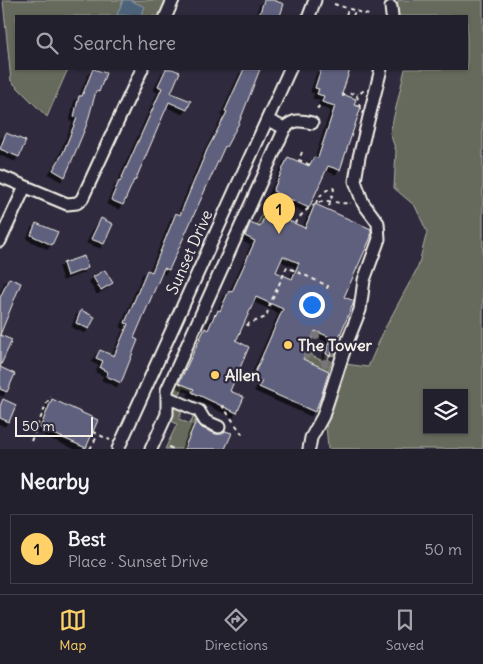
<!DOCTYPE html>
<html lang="en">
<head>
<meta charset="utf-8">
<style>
  body { margin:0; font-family:Delius,sans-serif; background:#2f2d3a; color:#f1f3f6 }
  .controls { position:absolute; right:15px; bottom:15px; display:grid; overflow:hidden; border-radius:0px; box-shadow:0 1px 4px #0004 }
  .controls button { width:45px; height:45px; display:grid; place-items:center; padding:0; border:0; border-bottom:1px solid #403e4a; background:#23202e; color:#f1f3f6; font:25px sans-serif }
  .scale { position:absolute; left:15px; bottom:12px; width:78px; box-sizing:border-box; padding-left:5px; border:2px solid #f4f1e8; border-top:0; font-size:14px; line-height:18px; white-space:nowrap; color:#f4f1e8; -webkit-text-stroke:4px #2f2a3d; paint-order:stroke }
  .you { position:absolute; left:311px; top:304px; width:18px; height:18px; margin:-12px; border:4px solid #fff; border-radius:50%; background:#1a73e8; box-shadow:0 0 0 8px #1a73e833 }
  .badge { display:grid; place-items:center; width:32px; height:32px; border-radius:50%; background:#ffd166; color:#111; font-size:16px; font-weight:700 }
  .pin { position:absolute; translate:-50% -41px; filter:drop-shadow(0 1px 2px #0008) }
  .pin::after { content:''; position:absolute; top:26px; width:18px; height:15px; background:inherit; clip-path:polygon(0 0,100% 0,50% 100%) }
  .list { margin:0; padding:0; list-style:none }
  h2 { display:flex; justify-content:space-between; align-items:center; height:65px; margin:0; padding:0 20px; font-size:21px }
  h2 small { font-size:16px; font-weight:400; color:#a3a3aa }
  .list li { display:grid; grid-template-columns:32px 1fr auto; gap:15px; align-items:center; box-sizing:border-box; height:70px; margin:0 10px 10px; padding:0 10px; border:1px solid #403e4a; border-radius:0px }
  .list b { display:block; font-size:19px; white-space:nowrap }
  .list p { margin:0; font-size:16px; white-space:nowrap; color:#a3a3aa }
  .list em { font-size:16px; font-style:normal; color:#a3a3aa }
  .icon { flex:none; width:28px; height:28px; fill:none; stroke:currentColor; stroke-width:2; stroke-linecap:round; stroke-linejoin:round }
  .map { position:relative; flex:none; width:483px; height:449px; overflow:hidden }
  .search { position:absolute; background:#23202e; box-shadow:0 1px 4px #0004; left:15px; right:15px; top:15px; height:55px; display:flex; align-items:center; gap:12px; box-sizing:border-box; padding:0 18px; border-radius:0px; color:#a3a3aa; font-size:19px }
  .sheet { height:145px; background:#23202e }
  nav { display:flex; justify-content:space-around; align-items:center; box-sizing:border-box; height:70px; border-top:1px solid #403e4a; background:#23202e; font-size:14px; color:#a3a3aa }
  nav a { display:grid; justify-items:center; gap:2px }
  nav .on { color:#ffd166 }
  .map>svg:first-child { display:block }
</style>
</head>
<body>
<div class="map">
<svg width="483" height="449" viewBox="0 0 483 449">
  <defs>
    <filter id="shadow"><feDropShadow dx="-4" dy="4" stdDeviation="0" flood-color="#0009"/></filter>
  </defs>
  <rect width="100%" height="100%" fill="#2f2a3d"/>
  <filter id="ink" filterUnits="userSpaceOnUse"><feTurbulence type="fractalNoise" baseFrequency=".02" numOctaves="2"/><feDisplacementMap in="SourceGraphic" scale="10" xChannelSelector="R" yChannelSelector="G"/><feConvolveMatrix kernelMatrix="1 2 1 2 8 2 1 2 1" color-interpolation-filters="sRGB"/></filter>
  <g filter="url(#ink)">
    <path fill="#666a5c" stroke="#adaea2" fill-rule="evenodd" d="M3 0H173L166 16H16V69H78L67 71 47 117 11 81Z
      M398 0H483V449H328L326 424 345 364 368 367 385 328 418 267 427 232 415 206 394 188 396 151 390 133 405 69H467V16H397ZM427 393H464V430H427Z
      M271 194 284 200 285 197 292 200 284 218 267 211 260 227 257 226Z
      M332 345 335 347V356L330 355 328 359 332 362 328 371 300 358 308 349 313 351 312 356 323 361 325 356 328 357Z
      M177 382 194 389 193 391 183 387 177 401 185 405 179 419 190 424 195 413 198 418 186 449H165L177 424 165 418Z"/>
    <path fill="#4e637a" stroke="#909ca6" d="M123 0H130L145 7 140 16 117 15Z"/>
    <path fill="#5e617e" stroke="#f4f1e8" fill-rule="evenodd" filter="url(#shadow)" d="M264 0H273L284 4 280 16H259Z
      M93 69 106 73 99 92 96 91 87 124 65 177 53 170 63 153 77 118 74 117 79 96H82Z
      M166 69H172L180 72 171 93 191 101 187 110 169 102 135 181 134 180 123 205 111 200 119 181 120 182 162 88 158 86Z
      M244 69H260L239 123 226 147 225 146 169 270 164 268 134 338 138 340 121 383 106 376 108 372 100 368 103 361 96 358 100 350 114 356 128 324 125 323 147 270 152 272 176 213 180 215 207 150 227 112 225 111Z
      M321 69H350L342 94 356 99 354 105 361 107 340 170 328 166 309 208 273 191 288 157 309 166 314 157 318 158 335 106 322 102 324 96 317 94 319 89 315 88Z
      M6 133 26 141 19 157 0 149Z
      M315 204 371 229V237L344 297 354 301 353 304 335 347 334 346 330 356 326 354 330 337 315 331 303 359 329 371 321 397 315 412 259 387 262 381 253 377 283 309 256 297 237 339 235 340 249 347 230 391 244 397 237 413 192 392 194 389 179 383 205 328 208 330 215 314 216 315 218 310 220 311 229 291 232 292 255 241 245 236 250 223 260 227 267 211 305 228ZM283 256 299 263 292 279 276 272Z
      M101 218 113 224 104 244 91 239Z
      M36 223 58 232 52 245 31 235Z
      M84 256 88 268 67 276 63 263Z
      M105 270 113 283 101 290 93 277Z
      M9 278 21 283 0 335V298Z
      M81 310 95 317 89 329 76 323Z
      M0 335 12 340 0 367 15 374 7 392 0 389Z
      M3 399 16 405 9 422 0 418V406Z
      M52 399 98 420 86 448 40 428Z
      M196 421 202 428 216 434H220L225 431 232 433 225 449H184Z"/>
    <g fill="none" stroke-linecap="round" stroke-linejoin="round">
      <defs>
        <path id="minor" d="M391 7 392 16
          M166 16 173 0
          M309 16 315 0
          M285 128C293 119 301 120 312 123
          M0 176 67 204 77 203 82 199 142 69
          M0 241 25 187
          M167 397 199 411 205 421 219 427
          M118 449 290 69
          M151 449 167 414V390L285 128 267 120
          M309 449 311 438 323 416 346 345 360 310 364 280 379 239 378 223 363 203 355 181 359 157 381 69"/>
      </defs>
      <use href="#minor" stroke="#f4f1e8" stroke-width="15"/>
      <path stroke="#f4f1e8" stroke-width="2" stroke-dasharray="4 4" stroke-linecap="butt" d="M334 4 372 16
        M346 15 348 9
        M353 16 355 11
        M342 96 354 93 358 94
        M317 107 318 108 321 102
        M360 107 357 96 364 90
        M302 152 299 160 310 165
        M316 204C317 197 327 188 333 188L334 189 328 210
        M295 223C301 214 315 200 327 201 336 202 342 204 351 203
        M247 326 248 324 266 317 270 304 287 267 328 286 326 290
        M224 405 223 407 243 435
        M93 432 110 440
        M31 441 50 396
        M169 447 173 449
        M90 449 98 435"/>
      <use href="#minor" stroke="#2f2a3d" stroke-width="11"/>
    </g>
    <g fill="#787678">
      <circle cx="316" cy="336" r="4"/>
      <circle cx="307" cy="355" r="4"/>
      <circle cx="325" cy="363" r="4"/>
    </g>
  </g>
  <g fill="#ffd166" stroke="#2f2a3d" stroke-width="2">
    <circle cx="288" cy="345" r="5"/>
    <circle cx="215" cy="375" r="5"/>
  </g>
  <g text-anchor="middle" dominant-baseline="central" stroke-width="4.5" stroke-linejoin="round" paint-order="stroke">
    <g font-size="16" fill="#f4f1e8" stroke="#2f2a3d">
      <text transform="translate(189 252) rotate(-66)">Sunset Drive</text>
    </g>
    <g font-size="16" font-weight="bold" fill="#f4f1e8" stroke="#2f2a3d" text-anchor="start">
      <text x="298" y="345">The Tower</text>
      <text x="225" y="375">Allen</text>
    </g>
  </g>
</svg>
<div class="controls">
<button><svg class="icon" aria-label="layers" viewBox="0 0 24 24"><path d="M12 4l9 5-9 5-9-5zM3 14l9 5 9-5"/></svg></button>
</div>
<div class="scale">50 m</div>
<div class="you"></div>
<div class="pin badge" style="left:279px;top:234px">1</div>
<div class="search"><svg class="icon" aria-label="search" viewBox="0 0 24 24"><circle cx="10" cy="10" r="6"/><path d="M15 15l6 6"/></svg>Search here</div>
</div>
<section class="sheet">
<h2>Nearby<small></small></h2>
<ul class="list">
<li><span class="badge">1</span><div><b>Best</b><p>Place · Sunset Drive</p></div><em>50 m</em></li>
</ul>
</section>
<nav>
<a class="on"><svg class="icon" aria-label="map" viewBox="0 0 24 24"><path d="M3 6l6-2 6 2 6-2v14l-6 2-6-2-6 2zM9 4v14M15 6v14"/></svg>Map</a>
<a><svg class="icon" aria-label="directions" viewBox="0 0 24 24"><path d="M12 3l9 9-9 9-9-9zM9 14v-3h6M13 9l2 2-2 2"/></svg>Directions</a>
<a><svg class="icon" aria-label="saved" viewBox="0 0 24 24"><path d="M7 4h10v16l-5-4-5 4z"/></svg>Saved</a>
</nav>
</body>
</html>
